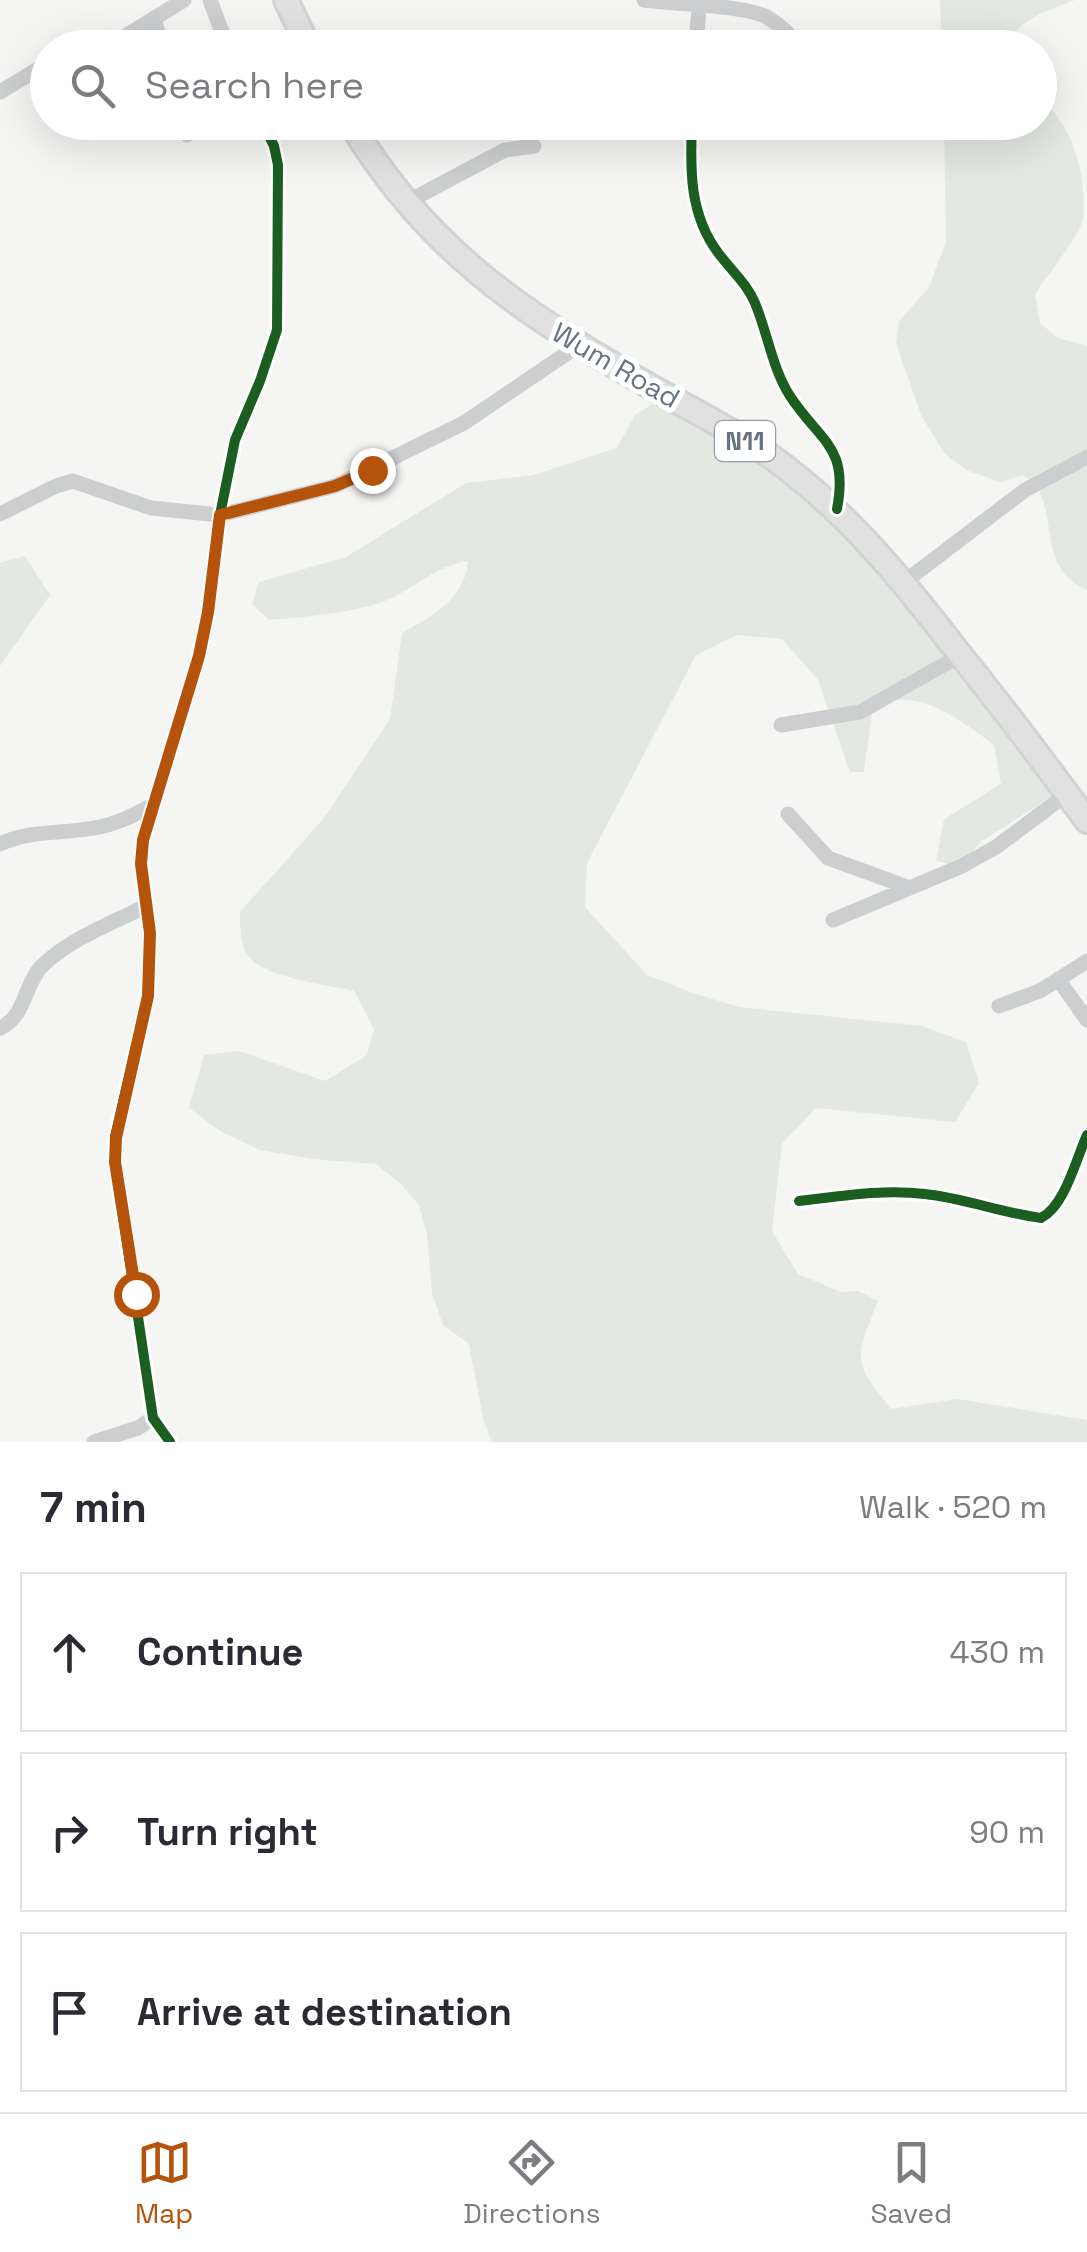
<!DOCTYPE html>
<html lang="en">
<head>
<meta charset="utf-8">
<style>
  body { margin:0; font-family:"Space Grotesk",sans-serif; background:#f2f2f3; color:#2b2b33 }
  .stop { position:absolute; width:30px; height:30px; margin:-22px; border:8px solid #b45309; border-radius:50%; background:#fff }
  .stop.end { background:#b45309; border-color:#fff; box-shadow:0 2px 10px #0008 }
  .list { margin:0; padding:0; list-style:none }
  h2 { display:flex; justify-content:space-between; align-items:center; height:130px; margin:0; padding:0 40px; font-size:42px }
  h2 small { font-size:32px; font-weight:400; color:#7c7c81 }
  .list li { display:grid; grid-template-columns:65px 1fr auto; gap:30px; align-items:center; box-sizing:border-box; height:160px; margin:0 20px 20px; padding:0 20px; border:2px solid #e1e1e2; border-radius:0px }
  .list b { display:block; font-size:38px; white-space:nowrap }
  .list em { font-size:32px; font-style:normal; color:#7c7c81 }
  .icon { flex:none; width:55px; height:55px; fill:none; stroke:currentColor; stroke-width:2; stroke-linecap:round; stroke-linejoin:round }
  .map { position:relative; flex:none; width:1087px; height:1442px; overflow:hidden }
  .search { position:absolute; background:#fff; box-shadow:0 10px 40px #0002; left:30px; right:30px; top:30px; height:110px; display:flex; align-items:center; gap:25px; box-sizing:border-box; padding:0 35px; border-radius:55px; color:#7c7c81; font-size:38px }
  .sheet { height:670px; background:#fff }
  nav { display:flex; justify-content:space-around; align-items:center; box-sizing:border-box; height:140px; border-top:2px solid #e1e1e2; background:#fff; font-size:28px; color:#7c7c81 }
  nav a { display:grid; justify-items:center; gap:5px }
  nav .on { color:#b45309 }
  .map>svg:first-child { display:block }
</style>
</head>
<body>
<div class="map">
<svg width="1087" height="1442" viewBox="0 0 1087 1442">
  <rect width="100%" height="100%" fill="#f5f5f4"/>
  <path fill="#e4e8e2" d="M940 0H1075C1047 11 1018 18 1006 48L942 47Z
    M1040 99C1074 125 1087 177 1083 220 1078 238 1047 276 1035 294L1040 323 1058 338 1087 346V590C1041 570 1056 530 1040 492 1037 485 1029 480 1023 475L1000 482 966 470 944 453 921 415 896 343 899 321 929 287 946 242 944 123 1040 122Z
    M667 395 792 472 1030 743 1053 796 980 842 962 866 936 861 944 819 1001 784 994 745C960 720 917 685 873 706L864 772H850L818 680 782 639 737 635 696 655 587 863 585 907 647 975 693 993 739 1007 922 1026 966 1042 979 1083 955 1122 816 1108 782 1144 772 1231 798 1274 841 1292 858 1291 878 1301C855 1359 851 1359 891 1409L958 1399 1087 1420V1442H492L484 1422 469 1344 443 1325 432 1294 427 1234 419 1205 401 1184 376 1164 313 1159 260 1150 220 1131 189 1108 204 1055 239 1051 325 1081 367 1055 374 1029 354 991C327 985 266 978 249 957 240 946 240 925 240 912L324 818 390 719 402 633C431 617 466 598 468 561 436 565 414 589 385 601 357 612 299 618 269 620L252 604 259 582 346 557 466 483 533 475 617 448 635 415Z
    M25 556 50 595 0 666V563Z"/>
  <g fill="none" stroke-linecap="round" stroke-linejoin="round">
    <defs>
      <path id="highway" d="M286 0 309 48
        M350 122C427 252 526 315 653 388 701 415 753 440 795 475 857 524 906 585 954 647 1000 704 1044 762 1087 821"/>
    </defs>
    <use href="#highway" stroke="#d2d3d3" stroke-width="28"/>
    <path stroke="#cdcecf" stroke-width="15" d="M210 0 228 48
      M644 0C674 4 740 5 765 16 780 24 791 36 802 48
      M154 18 162 48
      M106 48 184 0
      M696 48 699 6
      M0 92 48 63
      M184 122 187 135
      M692 122C690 169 689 215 719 254 732 271 747 284 755 303 768 334 772 368 790 396 820 442 849 446 837 509
      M407 202 505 150 534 146
      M0 514 56 486 73 481 151 508 220 515 335 486 464 423 579 345
      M903 583 1025 490 1087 457
      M781 725 860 712 961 655
      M788 814 828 858 910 888
      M0 844C29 830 62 834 94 828 115 825 134 815 153 805
      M833 920 962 866 996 847 1067 794
      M1058 979 1087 1020
      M999 1006 1040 991 1087 961
      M0 1028C26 1017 24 983 43 965 71 938 113 923 146 906
      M799 1201C842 1196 882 1189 925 1194 964 1198 1002 1213 1041 1218 1065 1206 1076 1159 1087 1135
      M94 1442 138 1428 153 1418
      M170 1442 153 1418 115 1162V1137L148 996 150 933 141 864 143 840 199 656 208 612 220 515 235 440 260 381 277 330 278 165 274 146 262 122"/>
    <use href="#highway" stroke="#e1e1e2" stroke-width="22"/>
    <defs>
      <path id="cycleway" d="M692 122C690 169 689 215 719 254 732 271 747 284 755 303 768 334 772 368 790 396 820 442 849 446 837 509
        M799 1201C842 1196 882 1189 925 1194 964 1198 1002 1213 1041 1218 1065 1206 1076 1159 1087 1135
        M170 1442 153 1418 115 1162V1137L148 996 150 933 141 864 143 840 199 656 208 612 220 515 235 440 260 381 277 330 278 165 274 146 262 122"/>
    </defs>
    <use href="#cycleway" stroke="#fff" stroke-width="16"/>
    <use href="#cycleway" stroke="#1b5e20" stroke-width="10"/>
  </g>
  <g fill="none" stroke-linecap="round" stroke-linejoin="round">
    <path stroke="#b45309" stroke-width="12" d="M136 1294 115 1162 116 1138 148 996 150 933 141 864 143 840 199 656 208 612 220 515 335 486 372 470"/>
  </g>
  <g text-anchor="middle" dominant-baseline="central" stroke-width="10" stroke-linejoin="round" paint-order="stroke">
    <rect fill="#fff" stroke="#939da9" stroke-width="2.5" x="715" y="421" width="60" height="40" rx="8"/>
    <g font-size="25" font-weight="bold" fill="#657384">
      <text x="745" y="441">N11</text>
    </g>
    <g font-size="28" fill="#657384" stroke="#fff">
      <text transform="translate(616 365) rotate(30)">Wum Road</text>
    </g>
  </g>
</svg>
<div class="stop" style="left:136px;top:1294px"></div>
<div class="stop end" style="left:372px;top:470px"></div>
<div class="search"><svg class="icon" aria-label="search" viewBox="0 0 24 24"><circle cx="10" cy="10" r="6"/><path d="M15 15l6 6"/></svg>Search here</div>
</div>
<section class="sheet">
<h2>7 min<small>Walk · 520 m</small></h2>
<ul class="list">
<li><svg class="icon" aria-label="ahead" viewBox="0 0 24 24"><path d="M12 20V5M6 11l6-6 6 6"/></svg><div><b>Continue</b></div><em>430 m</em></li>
<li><svg class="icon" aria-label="right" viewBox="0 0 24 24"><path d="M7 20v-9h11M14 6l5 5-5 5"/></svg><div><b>Turn right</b></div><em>90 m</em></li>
<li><svg class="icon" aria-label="arrive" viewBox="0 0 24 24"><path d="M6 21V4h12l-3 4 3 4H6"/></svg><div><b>Arrive at destination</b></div></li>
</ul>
</section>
<nav>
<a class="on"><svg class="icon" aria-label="map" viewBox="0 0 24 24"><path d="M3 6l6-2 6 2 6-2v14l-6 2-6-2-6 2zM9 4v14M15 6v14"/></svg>Map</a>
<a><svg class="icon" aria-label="directions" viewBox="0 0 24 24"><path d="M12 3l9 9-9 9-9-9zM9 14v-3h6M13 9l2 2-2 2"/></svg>Directions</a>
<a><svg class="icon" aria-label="saved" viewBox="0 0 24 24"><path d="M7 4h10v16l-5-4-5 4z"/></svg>Saved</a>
</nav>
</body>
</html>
